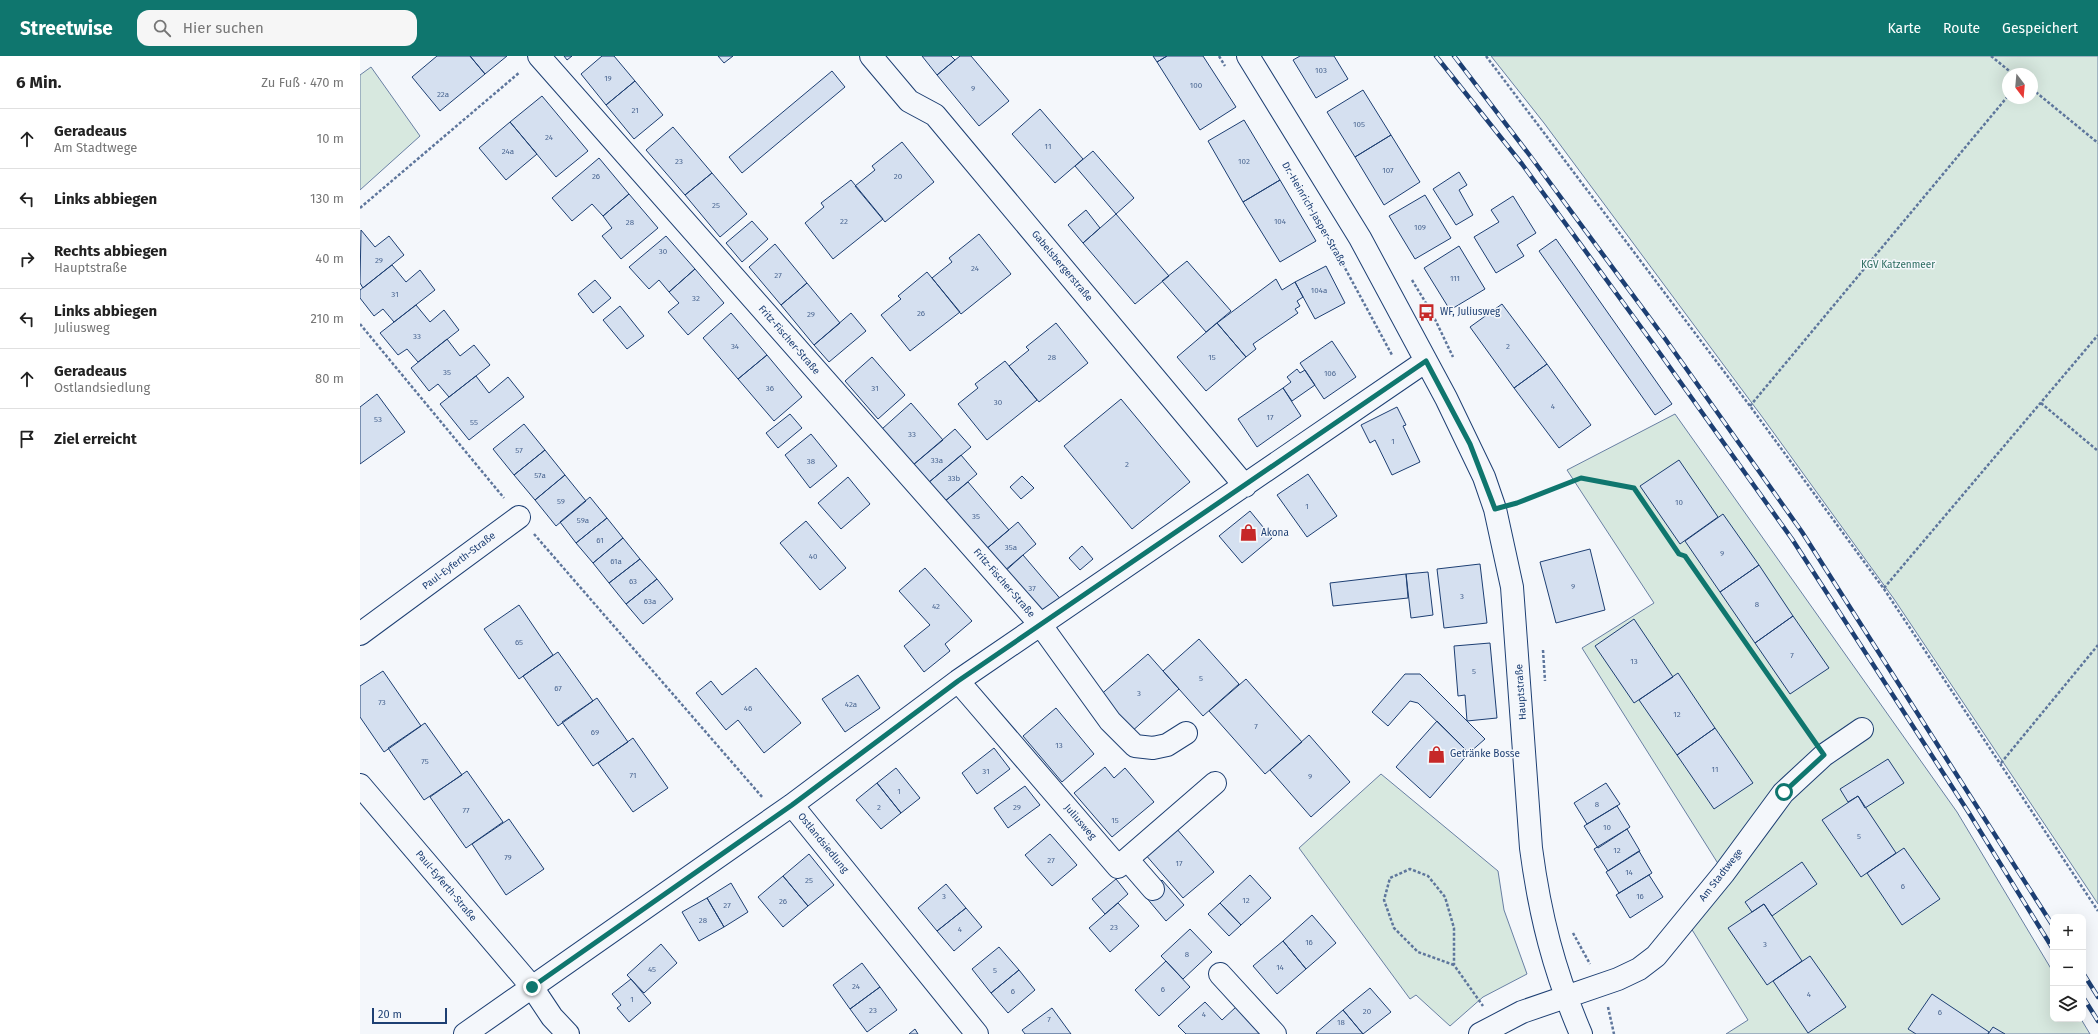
<!DOCTYPE html>
<html lang="de">
<head>
<meta charset="utf-8">
<style>
  body { margin:0; font-family:"Fira Sans",sans-serif; background:#f6f6f6; color:#222 }
  .controls { position:absolute; right:12px; bottom:12px; display:grid; overflow:hidden; border-radius:8px; box-shadow:0 4px 16px #0002 }
  .controls button { width:36px; height:36px; display:grid; place-items:center; padding:0; border:0; border-bottom:1px solid #e0e0e0; background:#fff; color:#222; font:20px sans-serif }
  .compass { position:absolute; left:1642px; top:12px; width:36px; height:36px; border-radius:50%; background:#fff; box-shadow:0 4px 16px #0002; rotate:164deg }
  .scale { position:absolute; left:12px; bottom:10px; width:75px; box-sizing:border-box; padding-left:4px; border:2px solid #1d3f73; border-top:0; font-size:11px; line-height:14px; white-space:nowrap; color:#1d3f73; -webkit-text-stroke:3px #f4f7fb; paint-order:stroke }
  .stop { position:absolute; width:12px; height:12px; margin:-9px; border:3px solid #0f766e; border-radius:50%; background:#fff }
  .stop.end { background:#0f766e; border-color:#fff; box-shadow:0 1px 4px #0008 }
  .list { margin:0; padding:0; list-style:none }
  h2 { display:flex; justify-content:space-between; align-items:center; height:52px; margin:0; padding:0 16px; font-size:17px }
  h2 small { font-size:13px; font-weight:400; color:#767676 }
  .list li { display:grid; grid-template-columns:26px 1fr auto; gap:12px; align-items:center; box-sizing:border-box; height:60px; padding:0 16px; border-top:1px solid #e0e0e0 }
  .list b { display:block; font-size:15px; white-space:nowrap }
  .list p { margin:0; font-size:13px; white-space:nowrap; color:#767676 }
  .list em { font-size:13px; font-style:normal; color:#767676 }
  .icon { flex:none; width:22px; height:22px; fill:none; stroke:currentColor; stroke-width:2; stroke-linecap:round; stroke-linejoin:round }
  .map { position:relative; flex:none; width:1738px; height:978px; overflow:hidden }
  header { display:flex; align-items:center; gap:24px; box-sizing:border-box; height:56px; padding:0 20px; background:#0f766e; color:#fff }
  header strong { font-size:19px }
  nav { display:flex; gap:22px; margin-inline-start:auto; font-size:14px }
  .search { width:280px; height:36px; background:#f6f6f6; display:flex; align-items:center; gap:10px; box-sizing:border-box; padding:0 14px; border-radius:12px; color:#767676; font-size:15px }
  main { display:flex }
  aside { flex:1; background:#fff }
  .map>svg:first-child { display:block }
</style>
</head>
<body>
<header>
<strong>Streetwise</strong>
<div class="search"><svg class="icon" aria-label="search" viewBox="0 0 24 24"><circle cx="10" cy="10" r="6"/><path d="M15 15l6 6"/></svg>Hier suchen</div>
<nav><a>Karte</a><a>Route</a><a>Gespeichert</a></nav>
</header>
<main>
<aside>
<h2>6 Min.<small>Zu Fuß · 470 m</small></h2>
<ul class="list">
<li><svg class="icon" aria-label="ahead" viewBox="0 0 24 24"><path d="M12 20V5M6 11l6-6 6 6"/></svg><div><b>Geradeaus</b><p>Am Stadtwege</p></div><em>10 m</em></li>
<li><svg class="icon" aria-label="left" viewBox="0 0 24 24"><path d="M17 20v-9H6M10 6l-5 5 5 5"/></svg><div><b>Links abbiegen</b></div><em>130 m</em></li>
<li><svg class="icon" aria-label="right" viewBox="0 0 24 24"><path d="M7 20v-9h11M14 6l5 5-5 5"/></svg><div><b>Rechts abbiegen</b><p>Hauptstraße</p></div><em>40 m</em></li>
<li><svg class="icon" aria-label="left" viewBox="0 0 24 24"><path d="M17 20v-9H6M10 6l-5 5 5 5"/></svg><div><b>Links abbiegen</b><p>Juliusweg</p></div><em>210 m</em></li>
<li><svg class="icon" aria-label="ahead" viewBox="0 0 24 24"><path d="M12 20V5M6 11l6-6 6 6"/></svg><div><b>Geradeaus</b><p>Ostlandsiedlung</p></div><em>80 m</em></li>
<li><svg class="icon" aria-label="arrive" viewBox="0 0 24 24"><path d="M6 21V4h12l-3 4 3 4H6"/></svg><div><b>Ziel erreicht</b></div></li>
</ul>
</aside>
<div class="map">
<svg width="1738" height="978" viewBox="0 0 1738 978">
  <rect width="100%" height="100%" fill="#f4f7fb"/>
  <path fill="#d7e8df" stroke="#687fa3" fill-rule="evenodd" d="M1131 0H1738V848L1534 543 1403 362 1184 67ZM1648 18H1672V42H1648Z
    M11 11 60 80 0 134V19Z
    M1315 358 1597 756 1693 916V963H1721L1730 978H1366L1388 964 1326 864 1364 817 1222 592 1294 547 1207 414Z
    M1021 718 1138 815 1144 854 1167 918 1123 941 1090 970 1056 939 1050 943 939 792Z"/>
  <path fill="#d5e0f0" stroke="#1d3f73" d="M77 0H110L125 18 80 55 52 21Z
    M110 0H147L125 18Z
    M204 0H212L207 4Z
    M242 0H254L275 25 246 49 221 18Z
    M358 0H373L364 7Z
    M562 0H591L595 4 577 19Z
    M600 0H611L649 45 619 70 577 19Z
    M793 0H807L797 6Z
    M807 0H843L876 51 840 74 797 6Z
    M940 0H974L988 23 956 42 933 4Z
    M472 15 485 31 382 117 369 101Z
    M275 25 303 59 274 83 246 49Z
    M1003 34 1031 79 995 101 967 56Z
    M182 40 228 95 196 121 150 66Z
    M680 53 723 103 695 127 652 78Z
    M884 64 920 124 883 146 848 85Z
    M150 66 177 98 146 124 119 92Z
    M313 71 352 117 325 139 286 94Z
    M1031 79 1060 126 1024 149 995 101Z
    M542 86 574 126 525 166 495 130 515 114 512 110Z
    M733 95 774 142 756 158 715 110Z
    M239 102 269 138 243 160 232 148 212 165 192 142Z
    M1099 116 1107 129 1099 134 1113 159 1096 169 1073 133Z
    M352 117 387 158 360 181 325 139Z
    M491 124 523 163 473 203 445 167 464 151 461 147Z
    M920 124 956 185 920 206 883 146Z
    M269 138 298 172 261 203 242 180 252 172 243 160Z
    M1065 139 1091 182 1055 203 1029 160Z
    M1153 140 1176 177 1157 189 1164 200 1136 217 1114 181 1139 166 1131 154Z
    M726 154 740 172 723 187 708 169Z
    M756 158 809 220 775 248 723 187Z
    M392 165 408 183 382 206 366 187Z
    M1 174 15 191 29 180 44 199 3 232 0 227Z
    M619 178 651 218 601 258 572 222 592 206 589 202Z
    M306 180 335 213 309 236 299 224 289 233 269 211Z
    M1196 183 1312 348 1295 359 1179 195Z
    M415 188 447 227 421 249 389 211Z
    M1099 190 1125 233 1090 254 1064 212Z
    M827 205 871 255 846 276 802 225Z
    M32 209 46 226 60 214 75 234 34 266 23 253 14 260 0 242V234Z
    M966 210 985 247 955 263 935 226Z
    M335 213 364 247 328 279 308 256 319 247 309 236Z
    M567 216 600 256 550 295 521 259 541 243 538 240Z
    M916 223 922 234 935 226 943 241 937 245 940 250 935 253 938 257 893 288 896 293 886 301 857 267Z
    M235 224 251 242 233 257 218 238Z
    M447 227 480 267 454 289 421 249Z
    M1142 248 1187 308 1154 332 1110 271Z
    M56 249 70 266 84 254 99 274 58 306 47 293 38 299 20 277Z
    M260 250 284 280 267 293 243 264Z
    M371 257 407 299 378 323 343 282Z
    M491 257 506 275 469 306 454 289Z
    M696 267 728 307 679 346 649 310 669 294 666 291Z
    M857 267 886 301 846 335 817 301Z
    M87 283 100 300 114 289 130 309 89 341 78 328 69 335 51 312Z
    M972 285 996 321 964 343 940 307Z
    M407 299 442 341 414 365 378 323Z
    M512 301 545 339 518 363 485 325Z
    M645 305 677 344 627 384 598 348 618 332 615 328Z
    M1187 308 1231 369 1199 392 1154 332Z
    M937 313 940 317 945 314 955 329 932 345 923 332 931 326 927 321Z
    M116 320 129 337 148 321 164 341 109 384 80 348Z
    M923 332 941 360 897 391 878 363Z
    M17 338 45 376 0 408V351Z
    M761 343 830 426 772 473 704 390Z
    M551 347 583 384 553 409 522 373Z
    M1037 351 1046 369 1043 370 1060 406 1032 419 1015 384 1010 387 1001 369Z
    M430 358 442 372 418 392 406 377Z
    M164 368 185 394 154 419 133 393Z
    M595 373 611 391 568 427 553 409Z
    M451 378 477 410 450 432 425 399Z
    M185 394 205 419 175 444 154 419Z
    M601 399 617 418 584 446 568 427Z
    M1319 404 1358 461 1320 488 1280 430Z
    M948 418 977 460 947 481 917 439Z
    M205 419 226 445 196 470 175 444Z
    M662 420 674 432 661 443 650 431Z
    M488 421 510 448 481 473 458 447Z
    M608 426 649 474 625 494 584 446Z
    M230 441 247 462 216 487 200 466Z
    M890 455 912 482 882 507 859 480Z
    M1363 458 1399 509 1360 536 1325 485Z
    M247 462 263 482 233 507 216 487Z
    M446 465 486 512 460 534 420 487Z
    M658 466 676 488 644 515 625 494Z
    M263 482 280 503 249 527 233 507Z
    M722 490 733 503 720 514 709 502Z
    M1230 493 1245 554 1196 567 1180 506Z
    M663 499 703 546 680 565 641 519Z
    M280 503 297 523 266 548 249 527Z
    M1120 508 1127 567 1084 572 1077 513Z
    M1399 509 1433 560 1395 587 1360 536Z
    M565 512 612 565 585 588 590 595 564 616 544 590 570 569 539 535Z
    M1068 516 1073 559 1051 562 1046 518Z
    M1046 518 1048 542 973 550 970 527Z
    M297 523 313 543 283 568 266 548Z
    M159 549 193 599 159 623 124 573Z
    M1433 560 1469 612 1430 638 1395 587Z
    M1274 563 1313 621 1274 647 1235 590Z
    M839 583 879 628 843 660 803 615Z
    M1130 587 1137 662 1107 665 1105 639 1098 640 1094 590Z
    M198 596 233 645 198 670 163 620Z
    M788 598 819 633 770 677 738 641Z
    M396 612 441 667 404 697 378 664 366 674 336 637 351 625 362 639Z
    M23 615 61 670 24 696 0 661V630Z
    M1318 617 1355 672 1317 699 1279 644Z
    M1045 618H1060L1125 683 1109 697 1058 647 1050 645 1028 670 1012 656Z
    M498 619 520 652 485 676 462 643Z
    M886 623 942 686 905 718 849 655Z
    M237 642 268 686 233 710 202 666Z
    M696 652 734 698 702 726 663 680Z
    M1077 665 1109 697 1070 742 1036 711Z
    M65 667 102 719 64 744 28 692Z
    M1355 672 1393 727 1354 753 1317 699Z
    M949 679 990 726 951 761 910 714Z
    M273 682 308 732 273 756 238 707Z
    M634 692 650 713 617 738 602 717Z
    M1528 703 1544 727 1505 752 1498 740 1488 746 1480 733Z
    M745 711 754 722 765 712 794 746 752 781 714 737Z
    M536 712 560 742 541 757 517 727Z
    M107 715 143 766 106 792 70 741Z
    M517 727 541 757 521 773 496 744Z
    M1246 727 1260 748 1227 768 1214 747Z
    M665 730 680 749 648 772 634 752Z
    M1498 740 1536 797 1501 821 1462 764Z
    M1257 750 1270 771 1238 792 1224 770Z
    M149 763 184 813 146 839 112 788Z
    M816 772 854 816 823 842 785 798Z
    M1267 773 1280 795 1248 815 1234 793Z
    M690 778 717 809 692 830 665 799Z
    M1544 792 1580 843 1542 869 1507 817Z
    M1279 795 1292 817 1259 837 1246 816Z
    M449 798 474 829 448 850 423 820Z
    M1442 806 1457 828 1412 860 1404 848 1392 856 1385 846Z
    M890 819 911 842 881 869 860 847Z
    M1289 819 1303 841 1270 862 1256 839Z
    M423 820 448 850 423 871 398 841Z
    M756 823 768 838 745 858 732 843Z
    M802 824 824 849 806 865 785 840Z
    M371 827 388 856 364 871 347 842Z
    M586 828 606 852 577 875 558 852Z
    M347 842 364 871 339 885 322 856Z
    M758 847 779 870 750 896 729 872Z
    M860 847 881 869 869 880 848 858Z
    M1404 848 1442 905 1407 929 1368 872Z
    M606 852 622 871 594 895 577 875Z
    M952 859 976 887 946 913 923 885Z
    M830 873 852 896 823 923 801 900Z
    M923 885 946 913 917 938 893 910Z
    M301 888 317 907 284 937 267 919Z
    M639 891 659 914 631 937 612 913Z
    M1450 900 1486 951 1448 977 1413 925Z
    M806 905 830 931 799 960 775 934Z
    M502 907 520 931 490 953 473 929Z
    M659 914 675 934 648 957 631 937Z
    M271 923 291 947 269 966 257 952 261 949 252 938Z
    M520 931 537 954 507 976 490 953Z
    M1010 932 1031 956 1003 978 983 954Z
    M1572 938 1629 976 1628 978H1556L1548 973Z
    M845 946 862 964 876 951 900 978H826L818 970Z
    M692 952 711 978H665L662 974Z
    M983 954 1003 978H957L956 977Z
    M1633 971 1645 978H1628Z
    M555 973 558 978H549Z"/>
  <g fill="none" stroke-linecap="round" stroke-linejoin="round">
    <defs>
      <path id="minor" d="M179 0 680 568 750 665 775 690 793 692 807 689 826 677
        M511 0 549 45 575 59 885 430
        M888 0 1000 182 1086 342 1124 421 1135 453 1152 531 1171 792C1180 860 1194 915 1221 978
        M0 578 159 461
        M598 625 758 811 855 727
        M0 729 172 931 192 961 208 978
        M432 749 617 978
        M767 803 793 833
        M860 918 915 978
        M105 978 432 749 598 625 1066 305
        M1120 978 1162 956 1258 923 1279 913 1296 900 1364 817 1423 737 1464 699 1502 673"/>
    </defs>
    <use href="#minor" stroke="#1d3f73" stroke-width="24"/>
    <path stroke="#5e769c" stroke-width="2.5" stroke-dasharray="3 2" stroke-linecap="butt" d="M859 0 865 10
      M1126 0 1390 350 1524 533 1738 855
      M1631 0 1653 18
      M1672 33 1738 87
      M0 152 160 16
      M959 164 1032 299
      M1052 224 1072 257 1093 301
      M0 268 144 442
      M1681 347 1738 395
      M1390 350 1648 40
      M1157 447 1221 422 1274 432 1319 497 1325 500 1451 680
      M174 478 403 742
      M1524 532 1738 279
      M1183 594 1185 625
      M1641 707 1738 589
      M1213 877 1230 908
      M1094 909 1058 896 1034 872 1024 844 1030 822 1050 813 1068 820 1085 841 1094 872V909L1123 950
      M1248 951 1254 978"/>
    <use href="#minor" stroke="#f4f7fb" stroke-width="22"/>
    <defs>
      <path id="rail" d="M1076 0 1162 108 1294 289 1432 483 1609 757 1693 893
        M1094 0 1171 101 1306 284 1442 476 1693 870
        M1723 917 1738 941
        M1723 941 1738 965"/>
    </defs>
    <use href="#rail" stroke="#1d3f73" stroke-width="4.5"/>
    <use href="#rail" stroke="#f4f7fb" stroke-width="3" stroke-dasharray="9" stroke-linecap="butt"/>
  </g>
  <g fill="none" stroke-linecap="round" stroke-linejoin="round">
    <path stroke="#0f766e" stroke-width="5" d="M172 931 432 749 598 625 1066 305 1110 388 1135 453 1157 447 1221 422 1274 432 1319 498 1325 500 1464 699 1424 736"/>
  </g>
  <defs>
    <symbol id="bus-bare" viewBox="-9 -9 18 18"><path d="M-5-6H5V4H4V6H2V4H-2V6H-4V4H-5ZM-3.5-4V0h7V-4ZM-3.5 1.2v1.5H-2V1.2ZM2 1.2v1.5H3.5V1.2Z" fill="#c62828" stroke="#f4f7fb" stroke-width="2.5" paint-order="stroke"/></symbol>
    <symbol id="shop-bare" viewBox="-9 -9 18 18"><path d="M-5-2.5h2.3a2.7 3.5 0 0 1 5.4 0H5L5.5 6h-11ZM-1.5-2.5h3a1.5 2.3 0 0 0-3 0Z" fill="#c62828" stroke="#f4f7fb" stroke-width="2.5" paint-order="stroke"/></symbol>
  </defs>
  <g fill-rule="evenodd">
    <use href="#bus-bare" x="1054" y="244" width="25" height="25"/>
    <use href="#shop-bare" x="876" y="464" width="25" height="25"/>
    <use href="#shop-bare" x="1064" y="686" width="25" height="25"/>
  </g>
  <g text-anchor="middle" dominant-baseline="central" stroke-width="3" stroke-linejoin="round" paint-order="stroke">
    <g font-size="8" fill="#4b6792">
      <text x="961" y="14">103</text>
      <text x="248" y="22">19</text>
      <text x="836" y="29">100</text>
      <text x="613" y="32">9</text>
      <text x="83" y="38">22a</text>
      <text x="275" y="54">21</text>
      <text x="999" y="68">105</text>
      <text x="189" y="81">24</text>
      <text x="688" y="90">11</text>
      <text x="148" y="95">24a</text>
      <text x="319" y="105">23</text>
      <text x="884" y="105">102</text>
      <text x="1028" y="114">107</text>
      <text x="236" y="120">26</text>
      <text x="538" y="120">20</text>
      <text x="356" y="149">25</text>
      <text x="484" y="165">22</text>
      <text x="920" y="165">104</text>
      <text x="270" y="166">28</text>
      <text x="1060" y="171">109</text>
      <text x="303" y="195">30</text>
      <text x="19" y="204">29</text>
      <text x="615" y="212">24</text>
      <text x="418" y="219">27</text>
      <text x="1095" y="222">111</text>
      <text x="959" y="234">104a</text>
      <text x="35" y="238">31</text>
      <text x="336" y="242">32</text>
      <text x="561" y="257">26</text>
      <text x="451" y="258">29</text>
      <text x="57" y="280">33</text>
      <text x="375" y="290">34</text>
      <text x="1148" y="290">2</text>
      <text x="692" y="301">28</text>
      <text x="852" y="301">15</text>
      <text x="87" y="316">35</text>
      <text x="970" y="317">106</text>
      <text x="410" y="332">36</text>
      <text x="515" y="332">31</text>
      <text x="638" y="346">30</text>
      <text x="1193" y="350">4</text>
      <text x="910" y="361">17</text>
      <text x="18" y="363">53</text>
      <text x="114" y="366">55</text>
      <text x="552" y="378">33</text>
      <text x="1033" y="385">1</text>
      <text x="159" y="394">57</text>
      <text x="577" y="404">33a</text>
      <text x="451" y="405">38</text>
      <text x="767" y="408">2</text>
      <text x="180" y="419">57a</text>
      <text x="594" y="422">33b</text>
      <text x="201" y="445">59</text>
      <text x="1319" y="446">10</text>
      <text x="947" y="450">1</text>
      <text x="616" y="460">35</text>
      <text x="223" y="464">59a</text>
      <text x="240" y="484">61</text>
      <text x="651" y="491">35a</text>
      <text x="1362" y="497">9</text>
      <text x="453" y="500">40</text>
      <text x="256" y="505">61a</text>
      <text x="273" y="525">63</text>
      <text x="1213" y="530">9</text>
      <text x="672" y="532">37</text>
      <text x="1102" y="540">3</text>
      <text x="290" y="545">63a</text>
      <text x="1397" y="548">8</text>
      <text x="576" y="550">42</text>
      <text x="159" y="586">65</text>
      <text x="1432" y="599">7</text>
      <text x="1274" y="605">13</text>
      <text x="1114" y="615">5</text>
      <text x="841" y="622">5</text>
      <text x="198" y="632">67</text>
      <text x="779" y="637">3</text>
      <text x="22" y="646">73</text>
      <text x="491" y="648">42a</text>
      <text x="388" y="652">46</text>
      <text x="1317" y="658">12</text>
      <text x="896" y="670">7</text>
      <text x="235" y="676">69</text>
      <text x="699" y="689">13</text>
      <text x="65" y="705">75</text>
      <text x="1355" y="713">11</text>
      <text x="626" y="715">31</text>
      <text x="273" y="719">71</text>
      <text x="950" y="720">9</text>
      <text x="539" y="735">1</text>
      <text x="1237" y="748">8</text>
      <text x="519" y="751">2</text>
      <text x="657" y="751">29</text>
      <text x="106" y="754">77</text>
      <text x="755" y="764">15</text>
      <text x="1247" y="771">10</text>
      <text x="1499" y="780">5</text>
      <text x="1257" y="794">12</text>
      <text x="148" y="801">79</text>
      <text x="691" y="804">27</text>
      <text x="819" y="807">17</text>
      <text x="1269" y="816">14</text>
      <text x="449" y="824">25</text>
      <text x="1543" y="830">6</text>
      <text x="584" y="840">3</text>
      <text x="1280" y="840">16</text>
      <text x="886" y="844">12</text>
      <text x="423" y="845">26</text>
      <text x="367" y="849">27</text>
      <text x="343" y="864">28</text>
      <text x="754" y="871">23</text>
      <text x="600" y="873">4</text>
      <text x="949" y="886">16</text>
      <text x="1405" y="888">3</text>
      <text x="827" y="898">8</text>
      <text x="920" y="911">14</text>
      <text x="292" y="913">45</text>
      <text x="635" y="914">5</text>
      <text x="496" y="930">24</text>
      <text x="803" y="933">6</text>
      <text x="653" y="935">6</text>
      <text x="1449" y="938">4</text>
      <text x="272" y="943">1</text>
      <text x="513" y="954">23</text>
      <text x="1007" y="955">20</text>
      <text x="1580" y="956">6</text>
      <text x="844" y="958">4</text>
      <text x="689" y="963">7</text>
      <text x="981" y="966">18</text>
    </g>
    <g font-size="10" fill="#1d3f73" stroke="#f4f7fb">
      <text transform="translate(954 158) rotate(60)">Dr.-Heinrich-Jasper-Straße</text>
      <text transform="translate(702 210) rotate(50)">Gabelsbergerstraße</text>
      <text transform="translate(429 284) rotate(49)">Fritz-Fischer-Straße</text>
      <text transform="translate(99 505) rotate(-37)">Paul-Eyferth-Straße</text>
      <text transform="translate(644 527) rotate(49)">Fritz-Fischer-Straße</text>
      <text transform="translate(1161 636) rotate(-94)">Hauptstraße</text>
      <text transform="translate(720 766) rotate(49)">Juliusweg</text>
      <text transform="translate(463 787) rotate(51)">Ostlandsiedlung</text>
      <text transform="translate(1361 819) rotate(-52)">Am Stadtwege</text>
      <text transform="translate(86 830) rotate(50)">Paul-Eyferth-Straße</text>
    </g>
    <g font-size="10" fill="#2c6c60" stroke="#f4f7fb">
      <text x="1538" y="209">KGV Katzenmeer</text>
    </g>
    <g font-size="10" fill="#1d3f73" stroke="#f4f7fb" text-anchor="start">
      <text x="1080" y="256">WF, Juliusweg</text>
      <text x="901" y="477">Akona</text>
      <text x="1090" y="698">Getränke Bosse</text>
    </g>
  </g>
</svg>
<div class="controls">
<button>+</button>
<button>−</button>
<button><svg class="icon" aria-label="layers" viewBox="0 0 24 24"><path d="M12 4l9 5-9 5-9-5zM3 14l9 5 9-5"/></svg></button>
</div>
<svg class="compass" viewBox="-18 -18 36 36"><path d="M0-13l5 13h-10z" fill="#e53935"/><path d="M0 13l5-13h-10z" fill="#767676"/></svg>
<div class="scale">20 m</div>
<div class="stop" style="left:1424px;top:736px"></div>
<div class="stop end" style="left:172px;top:931px"></div>
</div>
</main>
</body>
</html>
